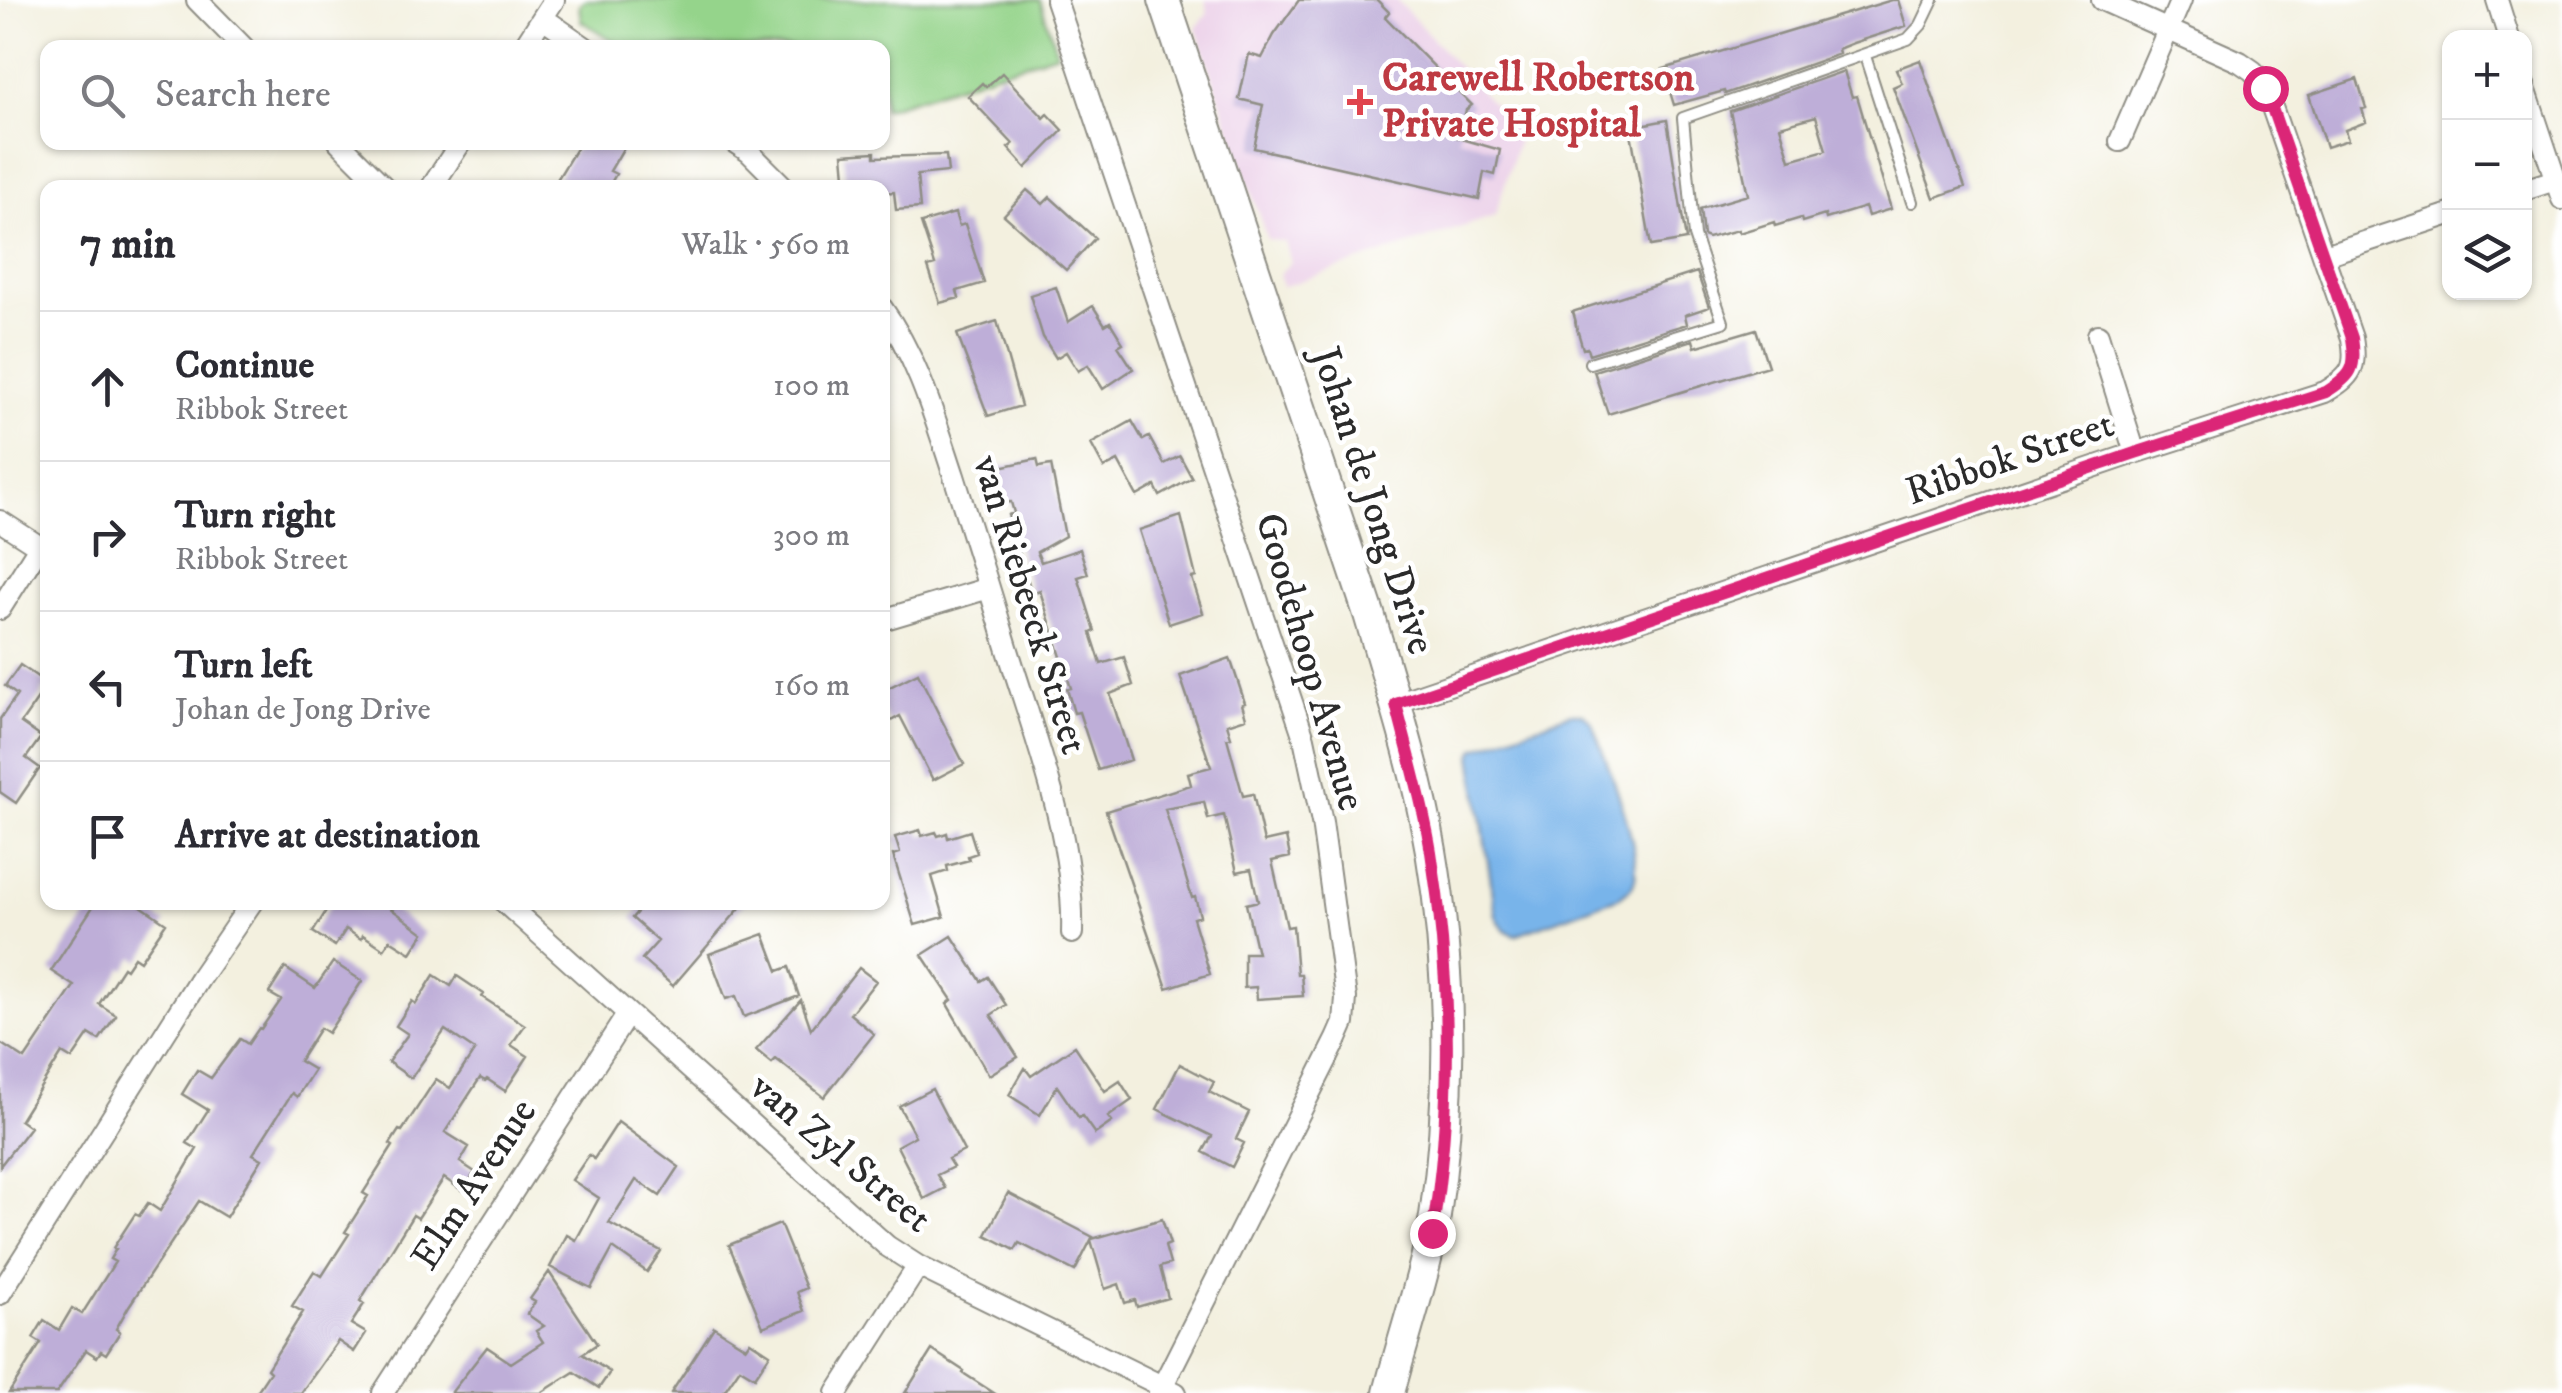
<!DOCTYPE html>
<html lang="en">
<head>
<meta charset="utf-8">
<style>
  body { margin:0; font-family:"IM FELL DW Pica",serif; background:#f7f7f7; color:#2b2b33 }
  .controls { position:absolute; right:30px; top:30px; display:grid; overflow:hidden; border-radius:20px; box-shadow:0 2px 8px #0004 }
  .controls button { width:90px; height:90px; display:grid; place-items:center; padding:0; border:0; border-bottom:2px solid #e1e1e2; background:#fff; color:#2b2b33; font:50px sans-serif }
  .stop { position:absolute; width:30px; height:30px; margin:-22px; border:8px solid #db2777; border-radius:50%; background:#fff }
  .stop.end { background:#db2777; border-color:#fff; box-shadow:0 2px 10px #0008 }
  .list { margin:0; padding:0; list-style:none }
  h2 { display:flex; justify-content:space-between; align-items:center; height:130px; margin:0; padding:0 40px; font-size:42px }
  h2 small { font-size:32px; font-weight:400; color:#7c7c81 }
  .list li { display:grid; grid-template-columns:65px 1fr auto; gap:30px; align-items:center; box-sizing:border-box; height:150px; padding:0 40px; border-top:2px solid #e1e1e2 }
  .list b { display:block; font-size:38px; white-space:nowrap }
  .list p { margin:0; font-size:32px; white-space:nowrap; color:#7c7c81 }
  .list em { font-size:32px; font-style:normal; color:#7c7c81 }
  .icon { flex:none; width:55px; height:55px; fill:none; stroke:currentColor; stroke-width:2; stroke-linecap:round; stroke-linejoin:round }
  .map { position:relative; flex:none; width:2562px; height:1393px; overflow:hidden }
  .search { position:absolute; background:#fff; box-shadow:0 2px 8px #0004; left:40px; top:40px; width:850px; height:110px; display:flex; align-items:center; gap:25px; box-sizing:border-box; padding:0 35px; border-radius:20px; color:#7c7c81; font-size:38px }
  .panel { position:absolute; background:#fff; box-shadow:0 2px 8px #0004; left:40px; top:180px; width:850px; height:730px; border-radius:20px }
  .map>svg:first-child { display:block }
</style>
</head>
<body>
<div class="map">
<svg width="2562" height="1393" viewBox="0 0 2562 1393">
  <rect width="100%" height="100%" fill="#fff"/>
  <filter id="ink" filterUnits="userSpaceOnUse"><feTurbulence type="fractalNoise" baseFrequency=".01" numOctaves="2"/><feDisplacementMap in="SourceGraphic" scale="20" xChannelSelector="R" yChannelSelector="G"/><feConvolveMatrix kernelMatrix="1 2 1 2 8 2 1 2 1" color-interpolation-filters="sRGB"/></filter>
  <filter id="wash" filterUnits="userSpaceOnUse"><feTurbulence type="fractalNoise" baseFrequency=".0048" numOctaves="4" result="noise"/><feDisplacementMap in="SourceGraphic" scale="40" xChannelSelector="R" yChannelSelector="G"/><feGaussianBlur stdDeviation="2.25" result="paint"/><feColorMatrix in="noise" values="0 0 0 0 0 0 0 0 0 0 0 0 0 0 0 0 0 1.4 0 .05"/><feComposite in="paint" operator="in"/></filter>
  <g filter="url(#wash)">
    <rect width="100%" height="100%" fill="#f3f0df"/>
    <path fill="#ecd1e9" d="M1205 0H1397L1520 134 1495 216 1282 287 1279 274 1291 262 1285 242 1267 239 1196 28 1208 13Z"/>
    <path fill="#95d48b" stroke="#60805b" stroke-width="2.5" d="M584 0H1040L1057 53 883 109 882 48 623 47 581 21 579 6Z"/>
    <path fill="#78b4ea" stroke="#52708a" stroke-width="2.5" d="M1571 713H1582L1591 721C1602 750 1649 861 1632 887 1632 888 1621 896 1620 897L1515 935 1504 930 1496 916 1472 755 1475 749Z"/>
    <g id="blocks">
      <path fill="#beaed8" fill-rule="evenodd" d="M1299 0H1377L1389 12 1385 17 1472 105 1466 110 1458 138 1500 150 1495 175 1484 172 1479 199 1254 148 1263 105 1239 99 1249 54 1262 58 1274 35Z
        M1892 0H1898L1906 26 1853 43 1838 49 1839 54 1725 94 1724 91 1674 105 1663 69Z
        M1920 60 1965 187 1934 198 1893 87 1902 83 1896 69Z
        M1844 71 1852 97 1857 96 1891 209 1868 216 1865 207 1826 219 1825 215 1802 222 1801 218 1775 226 1774 222 1739 233 1738 230 1708 238 1703 236 1700 209 1748 195 1730 111ZM1816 116 1826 150 1790 160 1780 126Z
        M1002 73 1044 118 1048 114 1063 130 1026 168 1008 148 1013 144 968 96 982 83 986 87Z
        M2357 79 2366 108 2362 109 2366 122 2345 130 2348 140 2326 147 2309 95Z
        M1667 120 1686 240 1651 246 1630 127Z
        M580 142H627L610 171 616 174 608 188H552Z
        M875 152V157L946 155 948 172 917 175 920 208 896 210 894 192 882 193V188H846L843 154Z
        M1027 190 1043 204 1050 197 1095 238 1066 270 1004 215Z
        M955 213 959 226 965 224 984 283 957 291 959 298 940 303 928 267 935 265 921 223Z
        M1697 272 1709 307 1685 315 1687 324 1589 354 1587 348 1583 349 1572 312Z
        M1056 287 1068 322 1093 306 1105 325 1110 322 1123 343 1118 346 1133 369 1103 389 1088 365 1078 371 1066 352 1056 358 1043 337 1030 295Z
        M997 321 1021 406 988 416 957 334Z
        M1756 329 1768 366 1608 414 1594 371 1693 340 1695 347Z
        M1132 421 1143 440 1149 437 1164 464 1180 456 1192 478 1160 496 1155 486 1137 496 1118 461 1104 468 1091 444Z
        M1037 459 1039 467 1051 465 1065 536 1037 552 1041 562 1080 549 1088 574 1078 577 1095 631 1091 633 1101 664 1124 657 1133 685 1110 694 1131 760 1098 770 1079 712 1074 713 1067 689 1071 688 1040 591 1032 594 1008 515 1014 513 1011 502 993 503 986 470Z
        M1181 516 1196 577 1192 578 1203 613 1169 624 1139 530Z
        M1230 658 1245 703 1242 704 1246 718 1227 724 1231 737 1227 738 1243 796 1253 794 1264 842 1286 837 1290 857 1272 861 1287 927 1293 926 1297 974H1301L1303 996 1257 999 1256 987 1244 988V953H1257L1246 904 1258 901 1251 869 1237 872 1224 815 1208 819 1204 802 1165 809 1192 898 1195 897 1200 916 1193 918 1210 974 1167 988 1106 811 1191 785 1188 773 1211 767 1180 676Z
        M20 665 48 684 21 723 41 737 26 758 40 768 16 803 0 792V719L17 695 5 686Z
        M918 673 964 764 933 780 900 716 889 722 882 709V691Z
        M920 830 922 836 936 832 938 836 947 833 948 838 970 831 977 853 968 856 969 860 947 866 948 871 932 876 944 917 915 925 893 855 900 853 895 837Z
        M96 902H135L166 923 140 961 134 957 126 969 123 967 99 1004 116 1015 99 1040 89 1034 72 1059 62 1053 20 1120 30 1127 0 1166V1043L25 1059 74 986 51 971Z
        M332 902H382L424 933 411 953 390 940 384 949 363 935 361 939 346 929 335 946 313 932Z
        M646 902H745L673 986 642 959 658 941 632 918Z
        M764 934 778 971 789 967 799 996 744 1017 736 996 726 999 709 954Z
        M952 936 981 981 988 977 1006 1005 991 1015 1018 1057 989 1075 947 1004 952 1000 922 955Z
        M333 962 362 981 328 1033 320 1028 299 1061 314 1070 297 1097 292 1093 253 1154 262 1159 226 1217 199 1201 129 1306 116 1329 120 1332 106 1354 101 1351 97 1357 86 1350 57 1393H9L41 1343 33 1338 44 1320 59 1330 72 1308 82 1314 115 1262 110 1259 116 1249 113 1248 135 1214 139 1216 148 1203 160 1211 197 1149 187 1143 208 1110 182 1094 197 1070 211 1078 240 1039 248 1044 259 1028 261 1029 281 1000 269 993 285 968 315 988Z
        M859 968 876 981 850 1014 874 1034 824 1097 776 1059 772 1063 756 1050 801 1000 811 1029Z
        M434 975 451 986 457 976 484 994 482 997 525 1025 511 1045 528 1056 505 1091 487 1079 485 1081 480 1078 445 1132 469 1147 460 1162 475 1172 463 1191 444 1178 418 1218 413 1215 360 1301 364 1304 351 1324 366 1333 354 1352 338 1341 301 1393H256L270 1372 267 1369 303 1312 292 1306 314 1271 322 1276 349 1234 345 1232 368 1196 363 1193 393 1146 390 1144 399 1130 402 1131 436 1079 450 1088 475 1050 445 1030 411 1078 388 1062 408 1034 396 1026 412 1001 416 1004Z
        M1075 1046 1105 1091 1120 1081 1132 1100 1108 1117 1112 1122 1095 1134 1082 1116 1079 1118 1057 1086 1040 1115 1009 1095 1025 1068 1031 1076Z
        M1180 1064 1214 1082 1209 1092 1249 1112 1236 1139 1244 1143 1232 1167 1203 1152 1212 1136 1157 1109Z
        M932 1089 964 1151 948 1159 953 1167 937 1175 945 1188 924 1199 897 1146 915 1136 899 1106Z
        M618 1122 679 1167 660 1196 636 1180 609 1223 661 1251 647 1272 613 1248 591 1288 550 1267 567 1235 576 1240 599 1198 572 1180 589 1155 594 1159Z
        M1008 1193 1093 1237 1092 1239 1162 1219 1170 1244 1165 1246 1170 1264 1160 1267 1168 1298 1137 1307 1135 1300 1125 1303 1119 1284 1105 1289 1091 1240 1075 1271 1019 1243 1015 1250 986 1235Z
        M780 1224 806 1288 797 1292 804 1311 763 1327 729 1245Z
        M549 1272 597 1344 582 1354 610 1372 599 1388 574 1372 541 1393H451L487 1347 511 1363 543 1342 536 1331 544 1326 527 1314 535 1302 530 1299Z
        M714 1327 746 1347 750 1341 770 1354 755 1377 740 1368 723 1393H671Z
        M932 1350 964 1371 963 1373 994 1393H905Z"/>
    </g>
  </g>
  <g filter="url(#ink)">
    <use href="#blocks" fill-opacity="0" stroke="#8f8e85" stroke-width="2.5"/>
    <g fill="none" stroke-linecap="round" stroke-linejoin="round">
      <defs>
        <path id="lane" d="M1865 56 1912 202
          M1590 363 1723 322 1694 236 1683 118 1908 39 1921 25 1933 0"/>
        <path id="street" d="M197 0 244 48
          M1056 0 1304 738 1322 822 1346 998 1344 1023 1337 1039 1159 1393
          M2497 0 2509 38
          M543 18 586 48
          M523 48 554 0
          M2524 85 2562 199
          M2120 141 2181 0
          M339 142 385 188
          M734 142 749 152 785 188
          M431 188 461 142
          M2524 190 2555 180
          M2325 255 2450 214
          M882 308C918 358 935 419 954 476 971 530 988 583 1004 637 1032 731 1075 834 1072 933
          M2098 335 2135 453
          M0 521 48 552
          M0 609 39 547
          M882 620 989 588
          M1396 703 2135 453 2325 392C2352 376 2357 368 2352 338L2265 87 2253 71 2240 62 2102 0
          M504 902 887 1246 918 1266 1176 1393
          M0 1294 200 978 252 902
          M383 1393 627 1015
          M837 1393 918 1266"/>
        <path id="secondary" d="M1164 0 1369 614C1392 692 1417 770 1431 851 1451 968 1453 1098 1435 1216 1425 1276 1404 1334 1389 1393"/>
      </defs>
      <use href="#lane" stroke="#8f8e85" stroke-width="14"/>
      <use href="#street" stroke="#8f8e85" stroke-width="24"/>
      <use href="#secondary" stroke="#8f8e85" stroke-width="34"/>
      <use href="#lane" stroke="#fff" stroke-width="10"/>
      <use href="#street" stroke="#fff" stroke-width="20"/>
      <use href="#secondary" stroke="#fff" stroke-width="30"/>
    </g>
  </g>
  <g fill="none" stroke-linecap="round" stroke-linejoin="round" filter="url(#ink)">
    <path stroke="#db2777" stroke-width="12" d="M1432 1233C1453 1110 1451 976 1431 852 1423 802 1408 753 1396 704L2135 453 2326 392C2352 376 2357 368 2352 338L2265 88"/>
  </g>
  <path fill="#e0444e" stroke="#fff" stroke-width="4" d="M1355 87h10v10h10v10h-10v10h-10v-10h-10v-10h10z"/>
  <g text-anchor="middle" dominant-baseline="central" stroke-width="9" stroke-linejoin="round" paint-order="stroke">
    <g font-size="40" font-weight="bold" fill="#be3a42" stroke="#fff" text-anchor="start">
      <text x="1382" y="79">Carewell Robertson<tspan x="1382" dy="46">Private Hospital</tspan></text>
    </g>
    <g font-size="40" fill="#2b2b2b" stroke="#fff">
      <text transform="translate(2010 459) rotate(-19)">Ribbok Street</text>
      <text transform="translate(1372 501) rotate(72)">Johan de Jong Drive</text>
      <text transform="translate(1029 605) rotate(73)">van Riebeeck Street</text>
      <text transform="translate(1309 662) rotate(74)">Goodehoop Avenue</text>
      <text transform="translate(840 1154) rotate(40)">van Zyl Street</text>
      <text transform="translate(475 1185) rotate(-57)">Elm Avenue</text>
    </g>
  </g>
</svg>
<div class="controls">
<button>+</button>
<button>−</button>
<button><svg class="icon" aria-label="layers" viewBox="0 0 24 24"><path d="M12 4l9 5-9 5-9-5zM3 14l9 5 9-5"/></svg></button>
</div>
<div class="stop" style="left:2265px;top:88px"></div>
<div class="stop end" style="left:1432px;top:1233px"></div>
<div class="search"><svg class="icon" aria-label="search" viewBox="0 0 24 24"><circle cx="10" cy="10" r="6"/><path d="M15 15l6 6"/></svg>Search here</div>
<section class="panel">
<h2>7 min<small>Walk · 560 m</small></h2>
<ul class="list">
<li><svg class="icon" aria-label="ahead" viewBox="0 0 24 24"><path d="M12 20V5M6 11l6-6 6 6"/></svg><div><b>Continue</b><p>Ribbok Street</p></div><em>100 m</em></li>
<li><svg class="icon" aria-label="right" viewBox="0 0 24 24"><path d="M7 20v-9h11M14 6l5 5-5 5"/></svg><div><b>Turn right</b><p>Ribbok Street</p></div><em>300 m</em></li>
<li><svg class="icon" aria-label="left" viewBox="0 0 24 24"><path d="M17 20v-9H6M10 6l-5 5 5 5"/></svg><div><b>Turn left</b><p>Johan de Jong Drive</p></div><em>160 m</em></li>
<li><svg class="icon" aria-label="arrive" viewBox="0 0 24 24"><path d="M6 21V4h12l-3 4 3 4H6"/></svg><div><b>Arrive at destination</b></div></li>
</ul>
</section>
</div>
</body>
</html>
